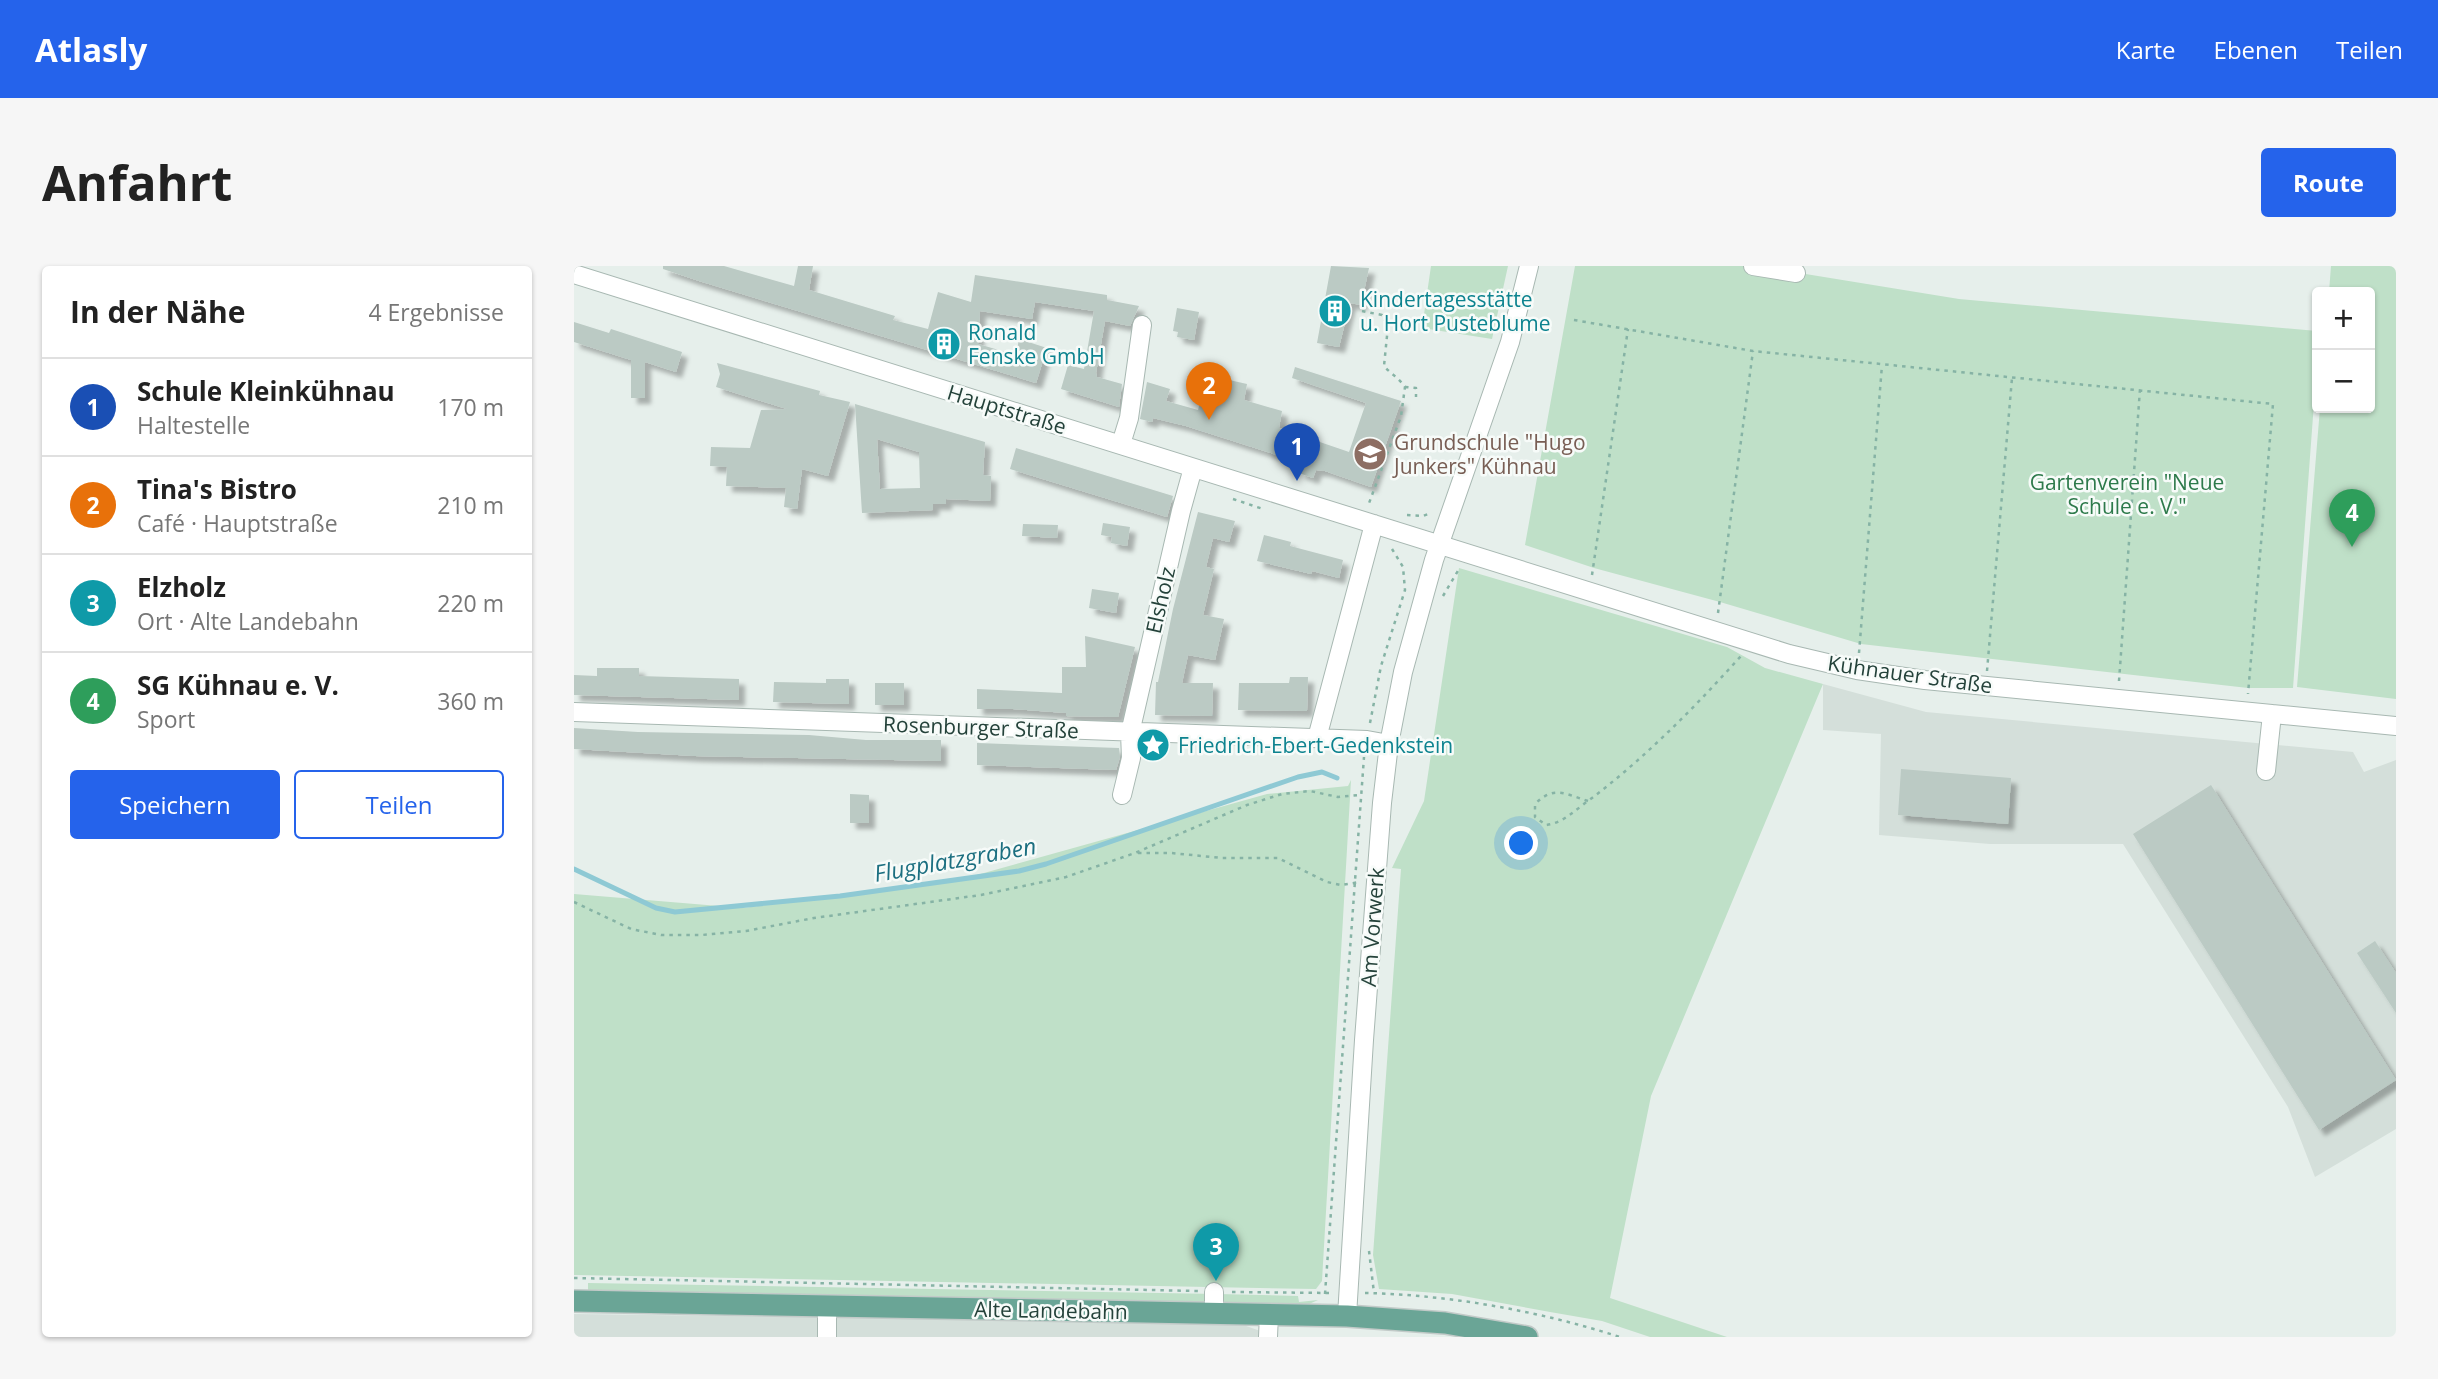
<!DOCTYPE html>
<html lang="de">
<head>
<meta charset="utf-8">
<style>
  body { margin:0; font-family:"Open Sans",sans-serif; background:#f6f6f6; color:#222 }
  .controls { position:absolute; right:21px; top:21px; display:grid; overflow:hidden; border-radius:7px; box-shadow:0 2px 5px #0004 }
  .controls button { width:63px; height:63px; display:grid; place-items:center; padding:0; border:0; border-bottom:2px solid #e0e0e0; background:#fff; color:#222; font:35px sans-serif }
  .you { position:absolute; left:948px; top:578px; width:24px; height:24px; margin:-18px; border:5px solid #fff; border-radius:50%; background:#1a73e8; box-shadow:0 0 0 10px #1a73e833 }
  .badge { display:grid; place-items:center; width:46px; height:46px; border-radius:50%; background:#2563eb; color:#fff; font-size:23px; font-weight:700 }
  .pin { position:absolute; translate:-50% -58px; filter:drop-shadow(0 2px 4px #0008) }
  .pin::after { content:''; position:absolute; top:37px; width:24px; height:21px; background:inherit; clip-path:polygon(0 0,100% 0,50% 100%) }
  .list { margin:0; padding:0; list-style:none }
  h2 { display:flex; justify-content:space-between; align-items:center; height:91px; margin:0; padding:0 28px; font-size:30px }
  h2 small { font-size:23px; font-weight:400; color:#767676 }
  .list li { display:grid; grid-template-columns:46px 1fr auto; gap:21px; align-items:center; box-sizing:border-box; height:98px; padding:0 28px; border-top:2px solid #e0e0e0 }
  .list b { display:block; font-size:26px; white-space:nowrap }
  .list p { margin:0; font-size:23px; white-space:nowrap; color:#767676 }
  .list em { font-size:23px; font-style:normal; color:#767676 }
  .actions { display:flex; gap:14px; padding:21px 28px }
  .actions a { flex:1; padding:16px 0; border:2px solid #2563eb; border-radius:7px; text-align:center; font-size:24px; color:#2563eb }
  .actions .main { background:#2563eb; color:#fff }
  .map { position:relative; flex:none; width:1822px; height:1071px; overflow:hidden; border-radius:7px }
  header { display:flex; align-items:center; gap:42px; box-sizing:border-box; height:98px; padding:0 35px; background:#2563eb; color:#fff }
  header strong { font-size:33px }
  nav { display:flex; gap:38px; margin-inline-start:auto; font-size:24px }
  .intro { display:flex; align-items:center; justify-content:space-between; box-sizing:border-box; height:168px; padding:0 42px }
  h1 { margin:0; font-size:49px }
  .button { padding:18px 32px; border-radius:7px; background:#2563eb; color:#fff; font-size:24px; font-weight:700 }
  main { display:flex; gap:42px; padding:0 42px }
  aside { flex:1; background:#fff; border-radius:7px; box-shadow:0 2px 5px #0004 }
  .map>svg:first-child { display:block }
</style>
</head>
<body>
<header>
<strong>Atlasly</strong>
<nav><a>Karte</a><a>Ebenen</a><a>Teilen</a></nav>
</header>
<div class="intro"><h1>Anfahrt</h1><a class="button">Route</a></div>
<main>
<aside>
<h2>In der Nähe<small>4 Ergebnisse</small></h2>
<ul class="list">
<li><span class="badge" style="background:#1a4fb4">1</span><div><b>Schule Kleinkühnau</b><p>Haltestelle</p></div><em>170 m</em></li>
<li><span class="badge" style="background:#e8710a">2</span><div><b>Tina's Bistro</b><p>Café · Hauptstraße</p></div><em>210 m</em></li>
<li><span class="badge" style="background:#0f9aa8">3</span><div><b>Elzholz</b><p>Ort · Alte Landebahn</p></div><em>220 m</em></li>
<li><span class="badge" style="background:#2e9e5b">4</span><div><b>SG Kühnau e. V.</b><p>Sport</p></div><em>360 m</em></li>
</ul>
<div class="actions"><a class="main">Speichern</a><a>Teilen</a></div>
</aside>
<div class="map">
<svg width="1822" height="1071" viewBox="0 0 1822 1071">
  <defs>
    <filter id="shadow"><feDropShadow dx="6" dy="6" stdDeviation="2" flood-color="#0004"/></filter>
  </defs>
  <rect width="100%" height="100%" fill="#e6efeb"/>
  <path fill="#d4dfda" d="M1249 418 1352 446 1779 486 1790 506 1822 494V863L1741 911 1714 841 1549 578H1416L1305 569 1307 468 1249 464Z
    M0 1048 664 1057 703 1071H0Z"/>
  <path fill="#bfe0c8" d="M857 0H934L918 73 848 62Z
    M1001 0H1183L1385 33 1743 65V96L1719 422H1674L1287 378 1146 336 1020 302 951 279Z
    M1757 0H1822V433L1723 421 1746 142H1796V26H1755Z
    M885 302 1153 381 1191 402 1249 418 1077 830 1036 1032 1153 1071H1076L1028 1055 976 1046 878 1028 805 1023 799 989 827 603 818 602 850 535Z
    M777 514 748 1015 742 1023 0 1009V628L169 642 392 612 693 528 774 520Z
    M14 1017 643 1028 724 1030 725 1036 744 1034 733 1039 14 1026Z"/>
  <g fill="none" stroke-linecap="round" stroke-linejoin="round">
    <path stroke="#8ec9d4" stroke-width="5" d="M0 603 82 642 101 646 266 630 445 605 472 598 724 511 748 506 763 512"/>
  </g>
  <path fill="#bbcac4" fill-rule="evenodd" filter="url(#shadow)" d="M89 0H150L220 20 224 0H239L235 24 321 50 319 54 354 63 364 26 397 36 401 9 533 29V34L565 40 556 60 531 55 522 107 523 111 548 118 545 141 487 123 494 99 510 103 520 45 461 36 458 53 406 45 404 78 442 89 445 73 473 82 462 117 125 15 89 3Z
    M757 0 795 2 787 39 776 37 765 81 743 77Z
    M603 42 625 46 620 74 603 71 604 66 599 65Z
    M0 56 35 67 37 63 108 86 102 106 71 96V132H57V94L0 76Z
    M143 97 246 125 245 129 276 136 254 210 228 203 223 243 210 241 212 222 152 220 153 201 136 200 137 181 176 182 187 144 213 143 142 121 146 108Z
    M721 101 827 135 797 221 751 205 742 204 739 212 725 207 727 199 708 193 709 191 612 160 579 152 578 156 566 153 573 116 596 123 592 135 624 144 633 109 673 118 670 134 708 145 705 162 775 186 792 137 718 112Z
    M281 138 411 176 409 209 417 210 416 235 372 233V238H359V244L288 247ZM303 173 345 186 346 222 306 223Z
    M442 182 599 230 593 251 436 203Z
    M624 246 661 255 655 276 639 272 632 301 640 303 629 349 650 353 641 394 614 389 608 417H639L638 450 581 449 582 416H584L599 343Z
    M529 257 556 261 553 280 537 277 538 271 527 269Z
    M449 258 484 259 483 272 448 270Z
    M690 269 717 276 716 280 769 294 765 312 738 305 737 308 683 295Z
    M518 323 545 327 542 347 515 342Z
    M511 370 561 381 544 451 492 450V447L439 443H403V423L488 427V401H512Z
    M23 402H65V410L165 413V434L0 429V409L23 410Z
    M716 411H734L733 445 664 444 665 417H715Z
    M252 413H275V438L199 436 200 416 252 417Z
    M301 417H330V439H301Z
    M0 462 64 466 235 469 292 474H367V495L121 490 0 483Z
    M403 477 545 482 546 491 542 504 403 499Z
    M1327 503 1437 512 1434 558 1324 549Z
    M1637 519 1822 814 1745 864 1559 568Z
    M276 528 295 529V557H276Z
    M1801 675 1822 707V747L1783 687Z"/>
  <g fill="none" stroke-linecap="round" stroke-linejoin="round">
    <defs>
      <path id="minor" d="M1179 0 1222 7
        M0 8 1215 388 1283 404 1351 414 1822 460
        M547 178 555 152 568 59
        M0 446 793 474 815 478
        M743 472 800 258
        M1692 505 1698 448
        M548 529 557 492 556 467 607 245 619 202
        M640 1046V1026
        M773 1050 790 774 808 537 815 478 829 406 860 294 936 76 955 0
        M253 1071V1041
        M694 1071 695 1048"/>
      <path id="major" d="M0 1035 773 1050 871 1057 953 1071"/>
    </defs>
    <use href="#minor" stroke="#a8b8b2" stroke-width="20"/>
    <use href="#major" stroke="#c2cac8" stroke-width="24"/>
    <path stroke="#86b3a5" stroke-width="2.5" stroke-dasharray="3.5 5" stroke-linecap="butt" d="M788 45 808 49 814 60 810 100C817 108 825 112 831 121L827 150 794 240
      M1000 54 1179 85 1699 138 1674 428
      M831 121 842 122V131
      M659 233 689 243
      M833 249 849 250 857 247
      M1018 309 1054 63
      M869 330 885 303
      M1144 347 1179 85
      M1285 387 1308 99
      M1413 405 1438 112
      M1545 415 1566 123
      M796 457 807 400 831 324 829 301 818 283
      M574 491 594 485
      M1014 535C991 528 980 519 961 538V551L972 559C989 557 1000 545 1014 535 1070 493 1120 442 1167 390
      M564 587H597L648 592H704L753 616 767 619 786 616
      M0 636 57 663 87 669H128L172 665 240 652 407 629 492 611 561 587 673 539 708 528 736 525 764 531 786 529
      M795 985 800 1027
      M0 1012 624 1025
      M658 1026 757 1027
      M791 1027C877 1029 965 1045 1046 1071
      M751 1028 790 491"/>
    <use href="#minor" stroke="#fff" stroke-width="18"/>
    <use href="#major" stroke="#6aa596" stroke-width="21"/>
  </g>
  <defs>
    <symbol id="building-disc" viewBox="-11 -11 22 22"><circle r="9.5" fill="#0f9aa8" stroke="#f7fbf9"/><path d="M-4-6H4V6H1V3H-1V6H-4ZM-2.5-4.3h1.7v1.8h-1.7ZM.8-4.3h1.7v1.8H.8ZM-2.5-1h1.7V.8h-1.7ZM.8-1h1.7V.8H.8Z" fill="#fff"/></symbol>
    <symbol id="school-disc" viewBox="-11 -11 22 22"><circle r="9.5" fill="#8d6e63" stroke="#f7fbf9"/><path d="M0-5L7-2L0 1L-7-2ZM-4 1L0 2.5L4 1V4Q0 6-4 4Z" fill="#fff"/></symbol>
    <symbol id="sight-disc" viewBox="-11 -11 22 22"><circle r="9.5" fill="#0f9aa8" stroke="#f7fbf9"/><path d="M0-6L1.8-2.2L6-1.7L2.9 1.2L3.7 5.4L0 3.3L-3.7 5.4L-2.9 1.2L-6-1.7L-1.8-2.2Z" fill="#fff"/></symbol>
  </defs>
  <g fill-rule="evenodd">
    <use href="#building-disc" x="742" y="26" width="38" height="38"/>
    <use href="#building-disc" x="351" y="59" width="38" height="38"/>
    <use href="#school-disc" x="777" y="169" width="38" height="38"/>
    <use href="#sight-disc" x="560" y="460" width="38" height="38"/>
  </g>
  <g text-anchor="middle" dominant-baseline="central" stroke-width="5" stroke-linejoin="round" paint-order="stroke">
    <g font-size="21" fill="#0d838f" stroke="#f7fbf9" text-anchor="start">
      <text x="786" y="33">Kindertagesstätte<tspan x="786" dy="24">u. Hort Pusteblume</tspan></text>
      <text x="394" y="66">Ronald<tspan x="394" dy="24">Fenske GmbH</tspan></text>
      <text x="604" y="479">Friedrich-Ebert-Gedenkstein</text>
    </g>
    <g font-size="21" fill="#24423a" stroke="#f7fbf9">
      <text transform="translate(433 143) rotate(17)">Hauptstraße</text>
      <text transform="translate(586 334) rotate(-77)">Elsholz</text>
      <text transform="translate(1336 408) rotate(8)">Kühnauer Straße</text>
      <text transform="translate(407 461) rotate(2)">Rosenburger Straße</text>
      <text transform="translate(798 661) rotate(-86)">Am Vorwerk</text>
      <text transform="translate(477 1044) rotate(1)">Alte Landebahn</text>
    </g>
    <g font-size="21" fill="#785e54" stroke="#f7fbf9" text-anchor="start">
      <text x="820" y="176">Grundschule "Hugo<tspan x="820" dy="24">Junkers" Kühnau</tspan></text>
    </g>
    <g font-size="21" fill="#2d7a4b" stroke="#f7fbf9">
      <text x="1553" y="216">Gartenverein "Neue<tspan x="1553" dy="24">Schule e. V."</tspan></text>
    </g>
    <g font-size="23" font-style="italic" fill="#1c6f80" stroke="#f7fbf9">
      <text transform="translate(381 593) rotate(-10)">Flugplatzgraben</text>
    </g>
  </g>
</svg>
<div class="controls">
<button>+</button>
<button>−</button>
</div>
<div class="you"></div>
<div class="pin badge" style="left:723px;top:215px;background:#1a4fb4">1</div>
<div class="pin badge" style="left:635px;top:154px;background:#e8710a">2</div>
<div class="pin badge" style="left:642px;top:1015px;background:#0f9aa8">3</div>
<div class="pin badge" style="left:1778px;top:281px;background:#2e9e5b">4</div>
</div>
</main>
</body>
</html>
